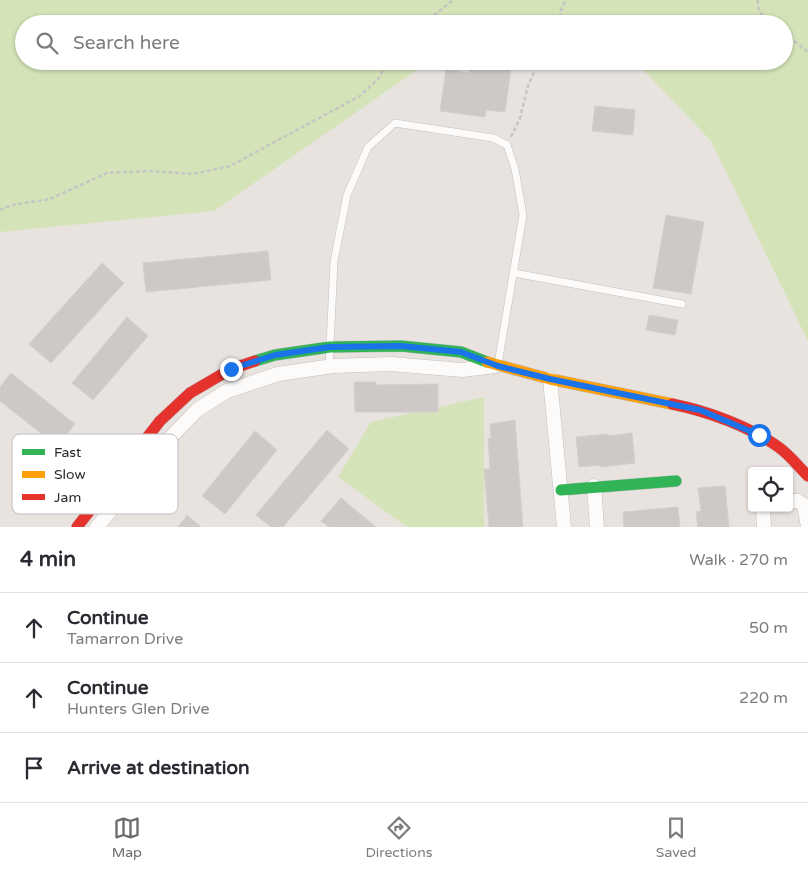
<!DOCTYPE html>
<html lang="en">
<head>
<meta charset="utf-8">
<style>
  body { margin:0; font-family:"Varela Round",sans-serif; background:#f2f2f3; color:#2b2b33 }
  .controls { position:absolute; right:15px; bottom:15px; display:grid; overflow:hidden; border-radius:5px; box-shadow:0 1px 4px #0004 }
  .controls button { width:45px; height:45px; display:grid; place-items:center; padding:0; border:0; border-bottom:1px solid #e1e1e2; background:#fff; color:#2b2b33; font:25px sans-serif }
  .stop { position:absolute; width:15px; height:15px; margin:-11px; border:4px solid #1a73e8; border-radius:50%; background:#fff }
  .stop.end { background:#1a73e8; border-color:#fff; box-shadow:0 1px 5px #0008 }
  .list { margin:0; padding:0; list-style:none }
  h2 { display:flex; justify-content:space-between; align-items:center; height:65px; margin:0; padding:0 20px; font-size:21px }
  h2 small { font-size:16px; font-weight:400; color:#7c7c81 }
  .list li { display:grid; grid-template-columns:32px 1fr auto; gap:15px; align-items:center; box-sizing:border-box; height:70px; padding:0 20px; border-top:1px solid #e1e1e2 }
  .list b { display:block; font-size:19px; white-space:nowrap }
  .list p { margin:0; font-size:16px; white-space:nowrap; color:#7c7c81 }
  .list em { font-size:16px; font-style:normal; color:#7c7c81 }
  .icon { flex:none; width:28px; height:28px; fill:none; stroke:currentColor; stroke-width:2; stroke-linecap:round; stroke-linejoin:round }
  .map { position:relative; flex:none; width:808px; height:527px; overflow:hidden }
  .search { position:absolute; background:#fff; box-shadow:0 1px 4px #0004; left:15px; right:15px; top:15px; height:55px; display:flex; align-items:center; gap:12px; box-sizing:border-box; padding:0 18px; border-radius:28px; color:#7c7c81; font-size:19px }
  .sheet { height:275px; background:#fff }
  nav { display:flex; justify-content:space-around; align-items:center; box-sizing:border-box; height:70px; border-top:1px solid #e1e1e2; background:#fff; font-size:14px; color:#7c7c81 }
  nav a { display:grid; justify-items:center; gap:2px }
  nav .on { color:#6d6b6a }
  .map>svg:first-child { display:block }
</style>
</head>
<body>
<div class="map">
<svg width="808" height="527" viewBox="0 0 808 527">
  <rect width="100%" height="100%" fill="#e9e3e0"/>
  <path fill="#d4e4b8" d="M0 0H808V341L711 141 635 61H784V24H24V61H430L214 211 0 232Z
    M484 397V527H407L338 477 371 422Z"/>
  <path fill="#cec9c7" stroke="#d4cfcc" d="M471 61H512L505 112 486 110 485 117 440 111 446 69 469 73Z
    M595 106 635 110 633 135 592 131Z
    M666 215 704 222 691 294 653 288Z
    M268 251 271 280 146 292 143 263Z
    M102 263 124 283 51 363 29 344Z
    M649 315 678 320 675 335 646 330Z
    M127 317 148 336 93 400 72 383Z
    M11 373 75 424 57 446 0 401V387Z
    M354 382H376V385L438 384V412H355Z
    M515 420 523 527H489L484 469H490L488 439 491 438 490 424Z
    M327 430 349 449 283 527H271L256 515Z
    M255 431 277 450 225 514 202 496Z
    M632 433 635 463 600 467V465L579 467 576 437 608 434V436Z
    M725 486 729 527H698L696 512 701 511 698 488Z
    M341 498 376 527H329L321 521Z
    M678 507 680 527H624L623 512Z
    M187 515 201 527H178Z"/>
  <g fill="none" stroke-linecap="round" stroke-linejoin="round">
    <defs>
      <path id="lane" d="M514 273 682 304
        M329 367 334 261 347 195 368 147 395 123 493 138 507 145 515 169 523 215 498 364"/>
      <path id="street" d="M550 379 564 527
        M594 486 597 527
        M789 501H798L804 505 808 526
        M763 508 764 527
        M97 527 171 437 197 410 227 391 278 374 333 366 391 364 462 370 495 366"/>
      <path id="fast" d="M255 361 275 355 330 347 401 346 461 352 487 362
        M561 490 676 481"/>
      <path id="slow" d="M487 362 550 379 672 404"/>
      <path id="jam" d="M672 404C707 411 748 426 777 446 789 454 798 466 808 476
        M77 527 160 421 190 393 231 369 255 361"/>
    </defs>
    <use href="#lane" stroke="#c2c1c1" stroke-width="8"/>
    <use href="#street" stroke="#c2c1c1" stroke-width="15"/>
    <use href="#fast" stroke="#c2c1c1" stroke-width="12"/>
    <use href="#slow" stroke="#c2c1c1" stroke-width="12"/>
    <use href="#jam" stroke="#c2c1c1" stroke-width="12"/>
    <path stroke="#c6c5c5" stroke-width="2.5" stroke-dasharray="4 2.5" stroke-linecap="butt" d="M758 0C756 12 764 17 773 24
      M424 24 453 0
      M558 24 562 7 566 0
      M784 33 808 52
      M511 137 520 118 528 86 539 61
      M0 210 12 205 50 199 107 173 148 171 193 174 230 166 360 96 378 79 389 61"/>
    <use href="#lane" stroke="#fcfbfa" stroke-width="7"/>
    <use href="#street" stroke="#fcfbfa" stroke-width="14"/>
    <use href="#fast" stroke="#30b455" stroke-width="11"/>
    <use href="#slow" stroke="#ff9f0a" stroke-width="11"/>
    <use href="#jam" stroke="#e5322d" stroke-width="11"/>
  </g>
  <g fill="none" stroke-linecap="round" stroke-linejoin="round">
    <path stroke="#1a73e8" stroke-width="6" d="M231 369 275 355 330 347 401 346 461 352 498 366 550 379 700 410 759 435"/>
  </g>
  <rect x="12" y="434" width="166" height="80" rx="8" fill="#fff" stroke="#bfbfbf" stroke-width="1"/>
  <rect x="22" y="449" width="23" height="6" fill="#30b455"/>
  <rect x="22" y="471" width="23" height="7" fill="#ff9f0a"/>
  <rect x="22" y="494" width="23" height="6" fill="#e5322d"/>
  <g font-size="14" fill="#2a2a2a">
    <text x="54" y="457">Fast</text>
    <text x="54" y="479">Slow</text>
    <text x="54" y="502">Jam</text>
  </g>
</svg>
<div class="controls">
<button><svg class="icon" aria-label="locate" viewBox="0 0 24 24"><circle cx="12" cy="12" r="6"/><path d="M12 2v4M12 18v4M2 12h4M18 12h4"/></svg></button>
</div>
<div class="stop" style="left:759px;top:435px"></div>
<div class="stop end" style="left:231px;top:369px"></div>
<div class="search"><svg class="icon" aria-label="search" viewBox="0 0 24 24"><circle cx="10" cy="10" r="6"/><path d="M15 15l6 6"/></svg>Search here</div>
</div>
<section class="sheet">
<h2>4 min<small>Walk · 270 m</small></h2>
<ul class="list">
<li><svg class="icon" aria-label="ahead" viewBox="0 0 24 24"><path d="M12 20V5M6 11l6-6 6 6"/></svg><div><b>Continue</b><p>Tamarron Drive</p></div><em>50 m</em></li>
<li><svg class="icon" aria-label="ahead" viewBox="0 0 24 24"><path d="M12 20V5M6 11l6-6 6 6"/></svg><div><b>Continue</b><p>Hunters Glen Drive</p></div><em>220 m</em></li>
<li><svg class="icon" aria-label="arrive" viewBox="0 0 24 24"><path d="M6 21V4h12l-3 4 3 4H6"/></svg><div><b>Arrive at destination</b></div></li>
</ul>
</section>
<nav>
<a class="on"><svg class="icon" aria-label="map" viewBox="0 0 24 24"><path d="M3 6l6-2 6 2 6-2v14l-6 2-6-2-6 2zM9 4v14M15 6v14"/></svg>Map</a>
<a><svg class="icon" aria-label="directions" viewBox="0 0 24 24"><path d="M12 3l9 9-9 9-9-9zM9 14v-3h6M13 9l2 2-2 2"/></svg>Directions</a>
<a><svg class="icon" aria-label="saved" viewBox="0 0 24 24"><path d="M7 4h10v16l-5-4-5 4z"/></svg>Saved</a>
</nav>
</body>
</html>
